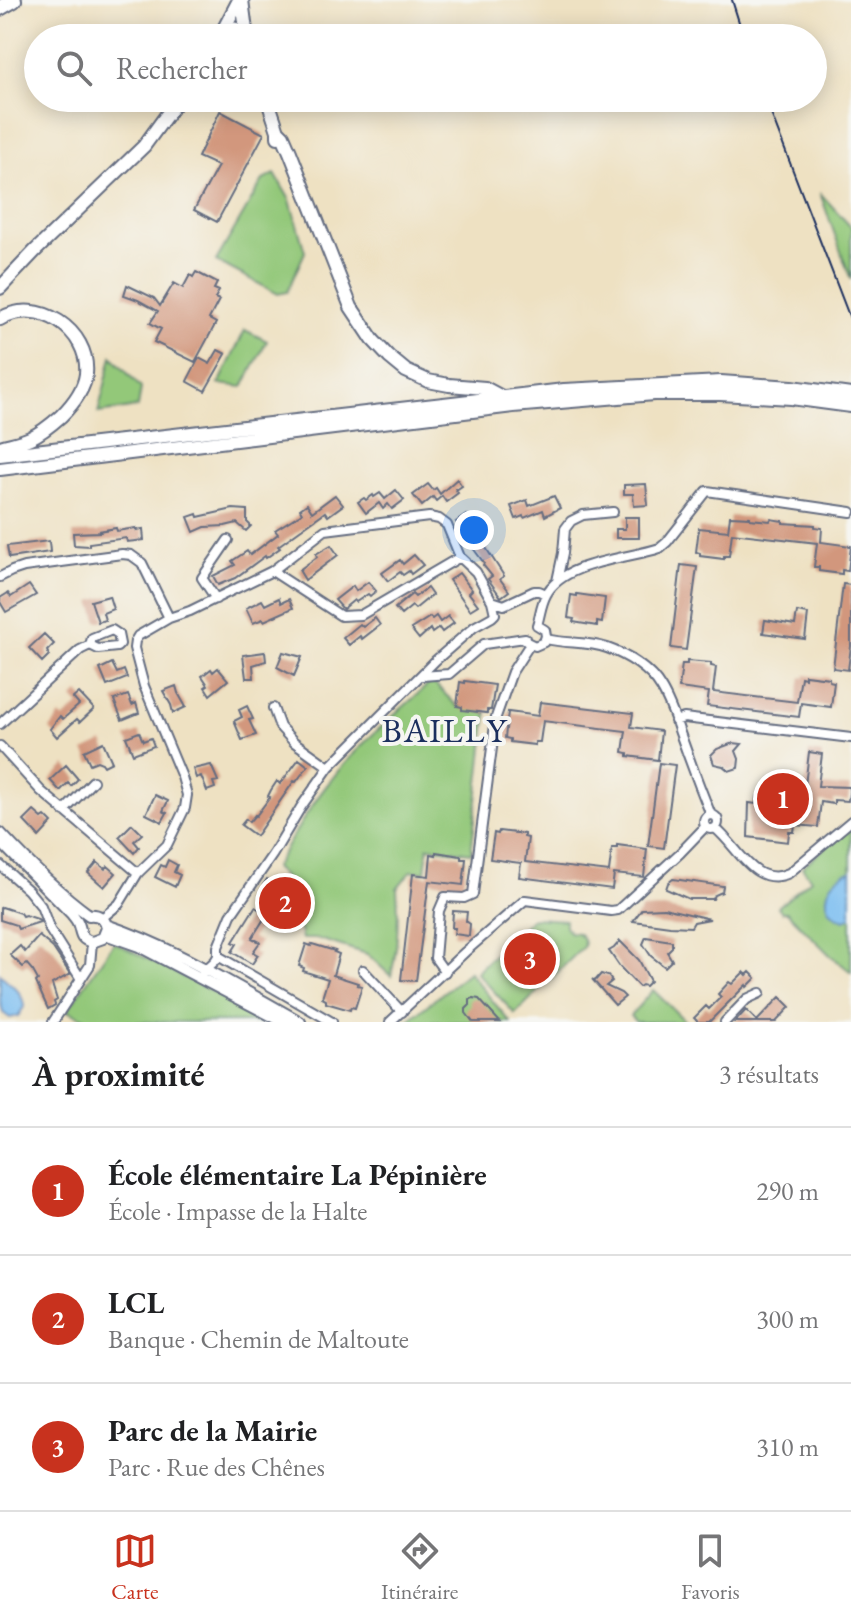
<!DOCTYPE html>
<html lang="fr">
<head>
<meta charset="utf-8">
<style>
  body { margin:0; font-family:"EB Garamond",serif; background:#f6f6f6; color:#202124 }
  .you { position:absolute; left:474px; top:530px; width:28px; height:28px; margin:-20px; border:6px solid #fff; border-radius:50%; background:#1a73e8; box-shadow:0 0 0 12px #1a73e833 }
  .badge { display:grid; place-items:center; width:52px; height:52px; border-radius:50%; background:#c8321e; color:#fff; font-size:26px; font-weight:700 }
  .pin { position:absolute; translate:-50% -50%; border:4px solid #fff; box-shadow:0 2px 8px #0006 }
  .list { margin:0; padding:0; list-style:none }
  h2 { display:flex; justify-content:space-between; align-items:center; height:104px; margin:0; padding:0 32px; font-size:34px }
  h2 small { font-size:26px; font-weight:400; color:#757577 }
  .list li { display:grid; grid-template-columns:52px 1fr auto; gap:24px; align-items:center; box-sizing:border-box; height:128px; padding:0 32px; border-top:2px solid #e0e0e0 }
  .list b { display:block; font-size:30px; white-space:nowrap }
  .list p { margin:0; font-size:26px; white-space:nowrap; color:#757577 }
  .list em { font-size:26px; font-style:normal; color:#757577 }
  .icon { flex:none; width:44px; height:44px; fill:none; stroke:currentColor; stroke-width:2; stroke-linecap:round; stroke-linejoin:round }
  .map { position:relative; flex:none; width:851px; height:1022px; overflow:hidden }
  .search { position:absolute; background:#fff; box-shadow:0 4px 20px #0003; left:24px; right:24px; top:24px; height:88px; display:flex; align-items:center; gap:20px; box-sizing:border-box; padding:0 28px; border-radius:44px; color:#757577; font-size:30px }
  .sheet { height:488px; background:#fff }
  nav { display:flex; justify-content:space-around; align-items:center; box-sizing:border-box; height:112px; border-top:2px solid #e0e0e0; background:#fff; font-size:22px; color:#757577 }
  nav a { display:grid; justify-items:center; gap:4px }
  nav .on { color:#c8321e }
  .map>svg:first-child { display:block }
</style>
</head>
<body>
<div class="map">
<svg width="851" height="1022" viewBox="0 0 851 1022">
  <rect width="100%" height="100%" fill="#f6f6f2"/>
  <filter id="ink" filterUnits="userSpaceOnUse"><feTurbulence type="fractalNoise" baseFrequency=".0125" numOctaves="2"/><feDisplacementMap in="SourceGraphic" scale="16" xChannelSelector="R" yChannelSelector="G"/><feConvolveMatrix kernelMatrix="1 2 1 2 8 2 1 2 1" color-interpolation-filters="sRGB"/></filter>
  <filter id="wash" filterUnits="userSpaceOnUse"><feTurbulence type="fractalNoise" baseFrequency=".006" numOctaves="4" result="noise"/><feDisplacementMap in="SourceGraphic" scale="32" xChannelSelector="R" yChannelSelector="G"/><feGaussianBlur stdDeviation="1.8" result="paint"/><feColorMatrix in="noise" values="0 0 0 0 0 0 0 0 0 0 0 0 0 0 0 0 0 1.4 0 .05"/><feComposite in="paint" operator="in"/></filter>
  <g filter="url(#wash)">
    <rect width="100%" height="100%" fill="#eee1c2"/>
    <path fill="#93c879" stroke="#577c6c" stroke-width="2" d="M275 174 290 200 305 252 287 292 278 294 216 261 263 180Z
      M820 193 851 227V280Z
      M245 330 267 341 243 387 219 384Z
      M112 356 141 388 138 407 98 413Z
      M432 681 457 706 487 713 471 853 428 847 425 872 411 871 397 888C399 918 398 947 391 976L367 954 319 939H302L297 919 303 896 274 868C292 838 309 807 331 780 359 743 398 713 432 681Z
      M851 826V972L830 955 787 912H782L778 907 811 879 802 867Z
      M532 918 565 920V926L569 932 578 933 583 939 584 946 515 1014 476 972Z
      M114 942 273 1022H93L67 1011Z
      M469 972 510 1022H406Z
      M653 990 684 1020 683 1022H636L630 1016Z"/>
    <path fill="#7bbef1" stroke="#4b76a8" stroke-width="2" d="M851 871V917L845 920C815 911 826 877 851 871Z
      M0 974C11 985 23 991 24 1007L18 1016 10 1018 3 1013 0 1000Z"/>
    <g id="blocks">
      <path fill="#d2977d" d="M220 111 264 134 217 222 194 210 218 166 198 157Z
        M196 272 217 283 214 289 219 291 215 298 219 300 209 319 216 323 195 362 154 342 161 329 150 323 158 311 138 300 124 295 127 285 154 298 160 306 174 283 183 288 190 275 193 277Z
        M218 350 226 354 205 391 187 381 199 358 210 364Z
        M457 479 462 486 456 490 455 488 458 493 446 502 442 496 436 501 433 497 422 506 413 495 428 484 433 490 436 488 440 494Z
        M646 484 648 505 634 506 633 494H624V485Z
        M396 490 404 500 392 509 388 504 383 509 379 503 366 513 358 502 364 498 366 500 373 495 374 497 380 493 385 499Z
        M335 495 343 505 328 516 325 512 278 546 280 548 266 558 265 556 235 578 218 585 213 576 235 565 232 561 247 551 250 555 278 534 275 530 302 513 300 509 307 504 312 512Z
        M554 496 560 508 545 516 543 510 524 518 523 516 516 519 511 506 527 500 529 506Z
        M233 509 247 510V522L251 526 246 531 237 523 225 526 205 527 194 532 188 517 197 514 198 517Z
        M466 515 479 532 477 534 504 576 500 579 509 591 501 597 488 579 492 576 483 565 484 563 464 536V532L456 522Z
        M730 516 750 517V519L770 521 771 519 783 521V523L815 525V527L822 528 821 542 851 546 848 571 842 570V574L819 571V567H814L817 543 732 533 729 556H724V559L700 556V553L696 552 699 528 728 531Z
        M625 517H639V538H616V529H625Z
        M116 528 117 531 136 528V530L143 529 144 540 127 542 126 538 89 543V546L74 545 73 533 100 532 99 531Z
        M49 541 50 552 9 558 7 546Z
        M331 545 338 555 305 580 299 570 317 557 316 554Z
        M414 555 423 565 411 574 409 571 403 575 400 572 388 581 382 573 400 560 403 564Z
        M681 565 697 567 686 650 671 648Z
        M459 573 472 590 469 593 478 605 470 610 449 580Z
        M368 582 376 591 370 596 368 594 356 602 354 600 343 609 335 600 353 586 356 591Z
        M843 584 851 585V646L848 670 833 668Z
        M29 585 36 595 6 612 0 602V598L8 593 11 597Z
        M427 588 432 595 415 609 412 606 401 615 395 608 412 594 415 597Z
        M577 594 605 598 602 623 597 622V626L573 622 574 619 568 618 571 595 577 596Z
        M109 596 113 609 103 613 105 620 98 622 91 601Z
        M279 598 281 603 289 599 293 608 264 621 263 619 253 623 246 608 262 600 265 605Z
        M797 612 808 614 805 639 763 633 765 620 795 625Z
        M436 616 440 622 448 616 454 623 442 632 439 628 432 633 430 629 419 639 411 629 430 617 432 619Z
        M375 618 380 625 362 639 360 636 349 645 343 638 360 624 363 627Z
        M44 634 54 644 47 651 49 655 42 662 29 648Z
        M265 652 266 661 253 665 254 678H246L243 655Z
        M283 652 302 657 294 676 277 667Z
        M687 661 711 663V666L716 667 713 692 797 702 801 677 805 678V675L829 678V681L834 682 831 707 801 703 799 717 707 706 709 692 679 688 682 664H687Z
        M112 663 117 673 124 670 127 678 107 686 100 669Z
        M218 668 228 680 210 695 205 687 208 685 202 676 211 669 213 672Z
        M465 681 495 685 491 710H487V713L462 710V707L457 706 460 682 465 683Z
        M176 686 178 693 186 707 173 713 171 705 163 691Z
        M79 693 94 709 80 722 77 719 57 737 50 729 60 716 63 719 79 705 73 698Z
        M128 695 132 705 136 703 139 713 122 720 114 700Z
        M540 702 633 713 631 727 661 731 658 760 628 756V753L623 752 626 731 543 721 540 742H535V745L510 742V739L505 738 508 712 538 716Z
        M247 706 253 719 249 720 256 735 242 740 234 721 242 717 239 710Z
        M139 732 143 741 151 738 154 746 133 754 126 737Z
        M103 742 112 762 104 766 102 763 97 761 90 764 84 751Z
        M733 743 742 744 736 751 739 759 738 768 729 771 723 766 714 764 711 755 717 749Z
        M809 752 822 754 818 786 850 787 848 801 834 800V804L821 802 818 827 795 825 794 832H789L788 842 748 837 749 803 756 804 758 795 803 802Z
        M299 759 308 766 296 782 294 781 256 836 241 825 246 819 249 822 255 815 256 816 270 797 268 796 271 790 277 781 280 784Z
        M659 763 675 765 664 848 648 846Z
        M66 765 78 779 71 786 68 783 60 791 50 780Z
        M211 765 218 781 213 782 215 788 207 791 201 776 196 778 193 769Z
        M155 795 168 801 163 811 167 813 162 822 146 814Z
        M34 811 42 818 45 816 52 823 39 837 24 821Z
        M132 824 142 834 134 841 139 847 134 853 119 837Z
        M499 831 524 834V837L528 838 525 862 609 872 612 848H617V845L647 849 644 877 614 874 612 889 519 877 521 863 490 859 494 833 498 834Z
        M436 852 461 856V859H466L463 885 429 881 416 981 401 980 413 874 429 876 431 854 436 855Z
        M168 860 177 865 174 872 180 875 175 887 155 877 161 865 165 867Z
        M97 862 105 869 108 866 116 873 104 887 88 873Z
        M267 879 300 898 293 910 262 892 265 887 263 885Z
        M673 879 723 886 722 892 715 895 713 899H689L666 889 668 883Z
        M2 907 20 913 22 916 25 915 38 919 40 922 18 929 16 925 0 920V908Z
        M255 907 267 914 252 938 260 942 253 952 258 955 252 964 232 952 237 944 233 942Z
        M664 908 710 919 694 922 691 927 670 926 633 921 642 909Z
        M453 911 467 912 466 921 470 924 469 936 454 934 455 928H452Z
        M39 936 53 948 70 974 52 984 57 1000 54 1002 55 1005 48 1009 36 982 38 980 33 971 27 964 23 967 10 955 20 946 25 952Z
        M646 937 672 941V947L667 952 672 960 665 967 651 956 643 944Z
        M620 941 639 960 650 981 645 986 642 985 639 987 620 967 609 951 614 948Z
        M306 944 311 946 312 944 335 951 334 952 339 954 333 975 358 983 357 985 362 986 355 1008 351 1007 350 1010 326 1003V1000L322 998 328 979 303 971 304 968 299 966Z
        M744 972 747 975 750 972 756 978 747 987 746 985 709 1022H698L694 1018 706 1006 709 1009 721 997 718 994 729 982 732 984Z
        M601 974 608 976 612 981 606 986 621 993 625 997 615 1005 592 979 595 981Z
        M780 997 790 1007 776 1022H735L746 1010 757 1021Z
        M473 998 479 999 500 1022H473L466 1013V1009L470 1005V1000Z"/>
    </g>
  </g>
  <g filter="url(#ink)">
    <use href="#blocks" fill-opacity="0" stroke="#656d81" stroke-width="2"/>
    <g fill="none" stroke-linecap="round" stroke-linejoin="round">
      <defs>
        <path id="minor" d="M272 571 341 616 361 615 460 557
          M0 577 12 571 24 567 122 554 131 555 142 563 169 618 190 611 272 571 325 530 429 517 439 519 447 525 460 557 476 572 492 601 495 614 492 617 474 627 436 660 329 767 301 807 273 854 231 915 218 947V956L215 961 203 972
          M557 581 563 553 565 529 571 521 583 515 613 512
          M216 599 202 578 228 540
          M492 601 504 605 534 591H539L546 594
          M537 625C540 616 541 604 546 595 563 561 628 559 660 548L667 542 707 491 851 512
          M546 639C566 644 588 641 607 648 627 655 650 669 661 688 669 701 675 718 680 733 690 761 700 788 711 815
          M527 642 535 646 544 642 546 636 545 630 537 625
          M422 676 449 674 484 644 525 638
          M273 708 280 727 294 742 329 767
          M675 721 684 718 851 738
          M0 724 80 650 90 645 92 638 112 630 118 634 120 644 117 647 98 649 90 645
          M0 746 41 791 138 873
          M64 811 93 781
          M704 822a7 7 0 1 1 14 0a7 7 0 1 1-14 0Z
          M715 828C738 846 754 889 789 873L851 821
          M0 865 28 890 41 906 50 930 81 979
          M102 918 119 904 138 873 167 845 185 808 187 795 182 777 144 686 134 648 135 641 138 636 169 618
          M218 956 332 1022
          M363 970 402 1012
          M445 972 435 958 439 911 445 897 464 898 473 894 496 717 512 672 530 644
          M53 1022 90 965 92 942
          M390 1022 465 952 525 900 611 911 618 910 680 853 705 827
          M725 1022 747 999 760 993"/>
        <path id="tertiary" d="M0 833C27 862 56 891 89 915 98 914 105 918 107 928L103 938 92 942C79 939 82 933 78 923 77 920 74 917 72 914L0 841
          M106 925C175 948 237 987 300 1022
          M105 934 139 946 284 1022"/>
        <path id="secondary" d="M219 38 239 0
          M0 288 35 251 144 146 179 98"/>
        <path id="primary" d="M242 0 247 38
          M226 27 236 29 247 38
          M267 98 278 131V137
          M278 131 283 136 290 152 351 307 373 340 389 357 406 371 428 381 449 385 485 388 500 396
          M0 319C38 296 90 330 86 374 84 391 72 405 61 416 52 424 41 433 30 438 21 442 10 444 0 447
          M0 455 564 390 721 382 792 387 851 395
          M0 469 513 406 654 394H720L791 398 851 406"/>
        <path id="motorway" d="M0 8 14 0"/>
      </defs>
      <use href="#minor" stroke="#656d81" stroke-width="12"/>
      <use href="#tertiary" stroke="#656d81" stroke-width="14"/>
      <use href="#secondary" stroke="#656d81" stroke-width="16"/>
      <use href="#primary" stroke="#656d81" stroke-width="16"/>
      <use href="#motorway" stroke="#656d81" stroke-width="18"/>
      <use href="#minor" stroke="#fff" stroke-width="8"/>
      <use href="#tertiary" stroke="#fff" stroke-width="10"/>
      <use href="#secondary" stroke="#fff" stroke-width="12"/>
      <use href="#primary" stroke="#fff" stroke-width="12"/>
      <use href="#motorway" stroke="#fff" stroke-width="14"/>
      <path stroke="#1b2f5e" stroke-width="2" d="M732 0 744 38
        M765 98 851 321"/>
    </g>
  </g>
  <g text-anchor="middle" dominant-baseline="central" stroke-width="8" stroke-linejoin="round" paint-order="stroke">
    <g font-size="34" letter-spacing="2" fill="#1b2f5e" stroke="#f6f6f2">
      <text x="445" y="730">BAILLY</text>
    </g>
  </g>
</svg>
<div class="you"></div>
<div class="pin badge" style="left:783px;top:799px">1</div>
<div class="pin badge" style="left:285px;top:903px">2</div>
<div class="pin badge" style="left:530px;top:959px">3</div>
<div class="search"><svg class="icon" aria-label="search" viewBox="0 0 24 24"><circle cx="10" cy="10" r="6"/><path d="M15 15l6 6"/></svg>Rechercher</div>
</div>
<section class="sheet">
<h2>À proximité<small>3 résultats</small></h2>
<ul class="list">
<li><span class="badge">1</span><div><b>École élémentaire La Pépinière</b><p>École · Impasse de la Halte</p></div><em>290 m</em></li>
<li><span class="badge">2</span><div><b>LCL</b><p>Banque · Chemin de Maltoute</p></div><em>300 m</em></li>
<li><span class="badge">3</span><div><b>Parc de la Mairie</b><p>Parc · Rue des Chênes</p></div><em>310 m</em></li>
</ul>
</section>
<nav>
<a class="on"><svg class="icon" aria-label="map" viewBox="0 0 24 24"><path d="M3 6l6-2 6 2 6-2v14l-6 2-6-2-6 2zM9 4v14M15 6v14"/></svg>Carte</a>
<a><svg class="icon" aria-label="directions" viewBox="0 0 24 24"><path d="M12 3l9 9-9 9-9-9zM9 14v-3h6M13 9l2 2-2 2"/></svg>Itinéraire</a>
<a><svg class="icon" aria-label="saved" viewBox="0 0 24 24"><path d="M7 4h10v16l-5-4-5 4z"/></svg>Favoris</a>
</nav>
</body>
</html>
